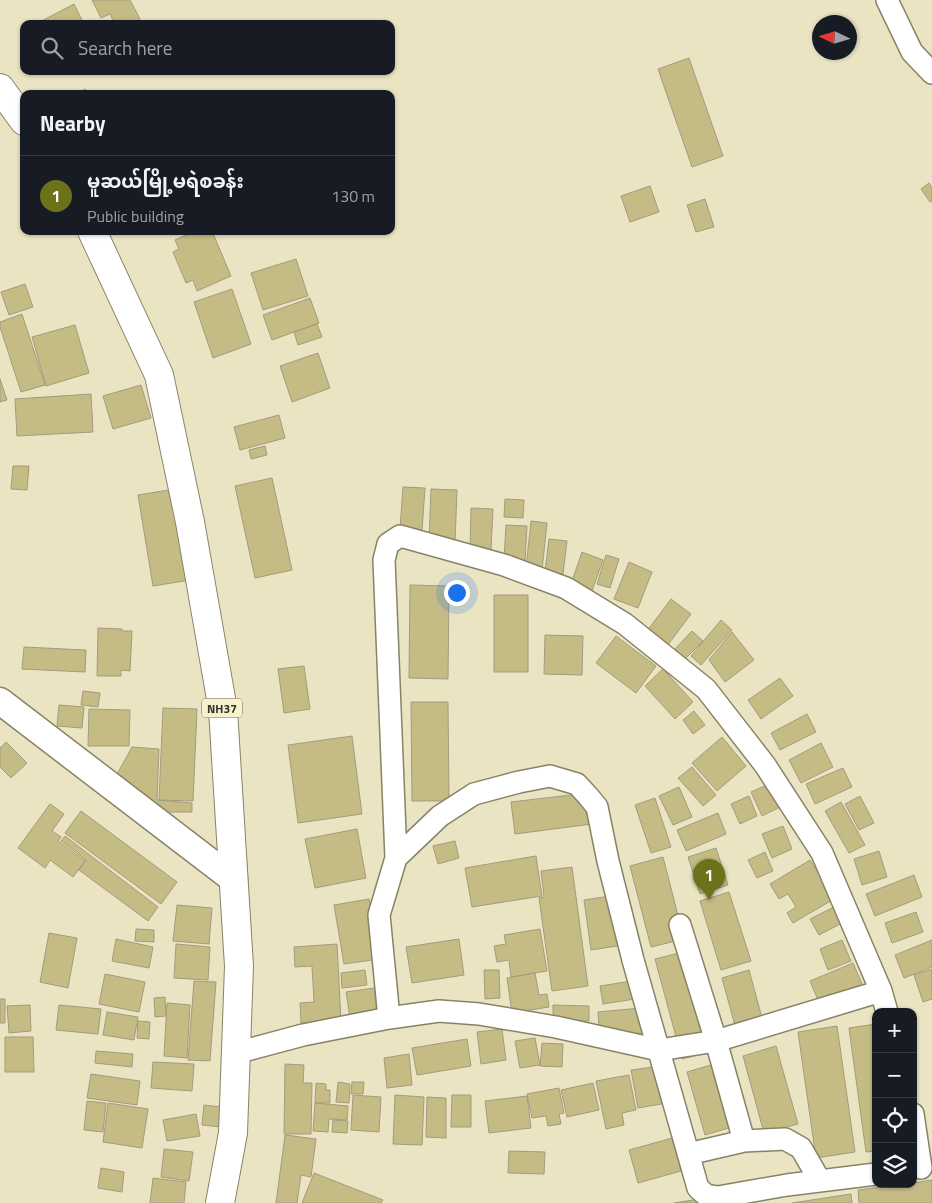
<!DOCTYPE html>
<html lang="en">
<head>
<meta charset="utf-8">
<style>
  body { margin:0; font-family:"Titillium Web","Noto Sans Myanmar",sans-serif; background:#242831; color:#f1f3f6 }
  .controls { position:absolute; right:15px; bottom:15px; display:grid; overflow:hidden; border-radius:10px; box-shadow:0 1px 4px #0004 }
  .controls button { width:45px; height:45px; display:grid; place-items:center; padding:0; border:0; border-bottom:1px solid #363941; background:#171b24; color:#f1f3f6; font:25px sans-serif }
  .compass { position:absolute; left:812px; top:15px; width:45px; height:45px; border-radius:50%; background:#171b24; box-shadow:0 1px 4px #0004; rotate:274deg }
  .you { position:absolute; left:456px; top:592px; width:18px; height:18px; margin:-12px; border:4px solid #fff; border-radius:50%; background:#1a73e8; box-shadow:0 0 0 8px #1a73e833 }
  .badge { display:grid; place-items:center; width:32px; height:32px; border-radius:50%; background:#6c721a; color:#fff; font-size:16px; font-weight:700 }
  .pin { position:absolute; translate:-50% -41px; filter:drop-shadow(0 1px 2px #0008) }
  .pin::after { content:''; position:absolute; top:26px; width:18px; height:15px; background:inherit; clip-path:polygon(0 0,100% 0,50% 100%) }
  .list { margin:0; padding:0; list-style:none }
  h2 { display:flex; justify-content:space-between; align-items:center; height:65px; margin:0; padding:0 20px; font-size:21px }
  h2 small { font-size:16px; font-weight:400; color:#9ea1a6 }
  .list li { display:grid; grid-template-columns:32px 1fr auto; gap:15px; align-items:center; box-sizing:border-box; height:80px; padding:0 20px; border-top:1px solid #363941 }
  .list b { display:block; font-size:19px; white-space:nowrap }
  .list p { margin:0; font-size:16px; white-space:nowrap; color:#9ea1a6 }
  .list em { font-size:16px; font-style:normal; color:#9ea1a6 }
  .icon { flex:none; width:28px; height:28px; fill:none; stroke:currentColor; stroke-width:2; stroke-linecap:round; stroke-linejoin:round }
  .map { position:relative; flex:none; width:932px; height:1203px; overflow:hidden }
  .search { position:absolute; background:#171b24; box-shadow:0 1px 4px #0004; left:20px; top:20px; width:375px; height:55px; display:flex; align-items:center; gap:12px; box-sizing:border-box; padding:0 18px; border-radius:10px; color:#9ea1a6; font-size:19px }
  .panel { position:absolute; background:#171b24; box-shadow:0 1px 4px #0004; left:20px; top:90px; width:375px; height:145px; border-radius:10px }
  .map>svg:first-child { display:block }
</style>
</head>
<body>
<div class="map">
<svg width="932" height="1203" viewBox="0 0 932 1203">
  <rect width="100%" height="100%" fill="#eae4c3"/>
  <path fill="#c5bc85" stroke="#a19c7d" d="M92 0H130L140 19 131 24H115L110 14 101 18Z
    M74 4 84 24H36Z
    M689 58 723 156 692 167 658 69Z
    M85 89 88 94H78Z
    M929 183 932 188V201L930 202 921 189Z
    M650 186 659 212 630 222 621 196Z
    M705 199 714 227 696 232 687 205Z
    M195 231H212L231 276 197 291 193 280 186 283 173 252 179 249 175 240Z
    M296 259 308 296 263 310 251 273Z
    M25 284 33 307 9 315 1 292Z
    M232 289 251 344 213 358 194 302Z
    M310 298 319 323 272 340 263 315Z
    M22 314 45 385 21 392 0 327V322Z
    M317 324 322 337 298 345 294 332Z
    M75 325 89 373 46 386 32 337Z
    M318 353 330 388 292 402 280 366Z
    M0 379 7 400 0 402Z
    M141 385 151 418 113 429 103 396Z
    M91 394 93 432 17 436 15 399Z
    M279 415 285 438 240 450 234 427Z
    M265 446 267 455 251 459 249 450Z
    M13 466H29L27 490 11 489Z
    M272 478 292 570 255 578 235 486Z
    M403 487 425 488 422 531 400 529Z
    M175 489 190 580 153 586 138 495Z
    M431 489 457 490 455 542 429 541Z
    M505 499 524 500 523 518 504 517Z
    M471 508 493 509 491 550 470 549Z
    M531 521 547 523 542 570 526 568Z
    M506 525 527 526 525 561 504 560Z
    M549 539 567 541 563 574 545 572Z
    M582 552 603 560 592 591 571 584Z
    M606 555 619 559 610 588 597 584Z
    M629 562 652 572 638 608 614 599Z
    M410 585 449 586 448 679 409 678Z
    M494 595H528V672H494Z
    M671 599 691 614 664 650 644 635Z
    M721 620 732 630 701 665 691 656Z
    M98 628 122 629V631H132L130 671 121 670V676H97Z
    M692 631 703 641 684 660 674 650Z
    M732 632 754 660 725 682 709 660Z
    M545 635 583 636 582 675 544 674Z
    M616 636 656 666 636 693 596 663Z
    M24 647 86 650 85 672 22 669Z
    M304 666 310 709 284 713 278 669Z
    M663 669 693 702 675 719 645 686Z
    M780 678 793 696 761 719 748 700Z
    M83 691 100 693 98 707 81 705Z
    M411 702H448L449 801H412Z
    M59 705 84 707 82 728 57 726Z
    M163 708 197 709 193 801 159 800Z
    M89 709 130 710 129 746H88Z
    M694 711 705 725 693 734 683 720Z
    M807 714 816 732 780 750 771 733Z
    M352 736 362 814 298 823 288 745Z
    M722 737 746 766 717 791 692 763Z
    M6 742 27 763 11 778 0 767V748Z
    M821 743 833 767 801 783 789 760Z
    M132 747 159 749 157 800 192 803V812H164L116 776Z
    M692 767 716 795 703 806 678 778Z
    M843 768 852 787 815 804 806 784Z
    M769 784 780 807 762 816 751 792Z
    M679 787 692 817 673 825 659 796Z
    M588 793 592 824 515 834 511 802Z
    M749 796 757 816 740 824 731 804Z
    M860 796 874 823 859 830 845 804Z
    M655 798 671 847 651 853 635 805Z
    M841 802 865 845 849 853 825 811Z
    M50 804 64 814 52 831 61 837 58 841 85 861 73 877 50 860 45 868 18 848Z
    M81 811 177 882 161 904 65 833Z
    M718 813 726 834 686 851 677 830Z
    M783 826 792 849 772 858 762 834Z
    M357 829 366 878 315 888 305 839Z
    M65 836 158 907 148 921 79 870 86 860 61 841Z
    M455 841 459 858 438 864 433 846Z
    M716 848 728 885 700 894 688 857Z
    M879 851 887 877 862 885 854 859Z
    M765 852 773 871 757 878 748 860Z
    M536 856 542 896 472 907 465 868Z
    M663 857 684 939 651 947 630 866Z
    M810 860 834 899 793 923 787 913 796 907 788 894 779 899 770 884Z
    M572 867 588 986 552 991 539 898 544 897 541 871Z
    M914 875 922 897 875 916 866 894Z
    M729 892 751 961 721 970 700 901Z
    M623 894 630 944 591 950 584 900Z
    M369 899 379 959 344 964 334 905Z
    M177 905 212 908 209 944 173 941Z
    M834 907 842 923 819 935 810 919Z
    M916 912 923 932 892 943 885 923Z
    M136 929 154 930V942L135 941Z
    M540 929 547 971 511 977 509 960 497 962 494 946 506 944 504 935Z
    M49 933 77 938 68 988 40 982Z
    M116 939 153 947 149 968 112 961Z
    M459 939 464 975 412 983 406 947Z
    M842 940 851 961 828 970 820 949Z
    M932 940V967L904 978 895 955Z
    M176 944 210 947 208 980 174 978Z
    M337 944 341 1021 301 1023 300 1003 314 1002 312 966 295 967 294 947Z
    M687 951 714 1051 682 1059 655 959Z
    M853 963 863 986 820 1005 810 981Z
    M932 969V999L923 1002 914 975Z
    M365 970 367 985 342 988 341 973Z
    M484 970H499L500 998 485 999Z
    M749 970 767 1036 740 1044 722 978Z
    M535 973 539 995 547 994 549 1007 512 1013 507 978Z
    M105 974 145 982 139 1012 99 1004Z
    M194 981 216 982 210 1061 188 1060Z
    M632 981 635 999 603 1004 600 986Z
    M374 988 377 1015 350 1018 346 992Z
    M165 997 166 1016 155 1017 154 998Z
    M0 999H5V1023H0Z
    M167 1003 190 1005 187 1058 164 1056Z
    M30 1005 31 1031 9 1033 7 1006Z
    M59 1005 101 1009 98 1034 56 1030Z
    M553 1005 589 1006V1021L553 1020Z
    M641 1008 643 1033 609 1035 599 1029 598 1012Z
    M107 1012 138 1017 134 1040 103 1035Z
    M138 1021 150 1022 149 1039 137 1038Z
    M876 1024V1151L866 1152 849 1028Z
    M837 1026 855 1152 816 1158 798 1032Z
    M502 1029 506 1060 481 1064 477 1032Z
    M5 1037H33L34 1072H5Z
    M535 1038 540 1065 520 1068 515 1041Z
    M467 1039 471 1066 417 1075 412 1048Z
    M542 1043 563 1044 562 1067 540 1066Z
    M776 1046 798 1124 764 1133 743 1056Z
    M96 1051 133 1054 132 1067 95 1063Z
    M409 1054 412 1085 387 1088 384 1058Z
    M153 1062 194 1064 192 1091 151 1088Z
    M721 1062 739 1125 705 1135 687 1072Z
    M285 1064 304 1065 303 1083H312L311 1134H284Z
    M661 1066 667 1103 638 1108 631 1070Z
    M91 1074 140 1081 137 1105 87 1098Z
    M629 1075 636 1110 622 1113 624 1125 606 1129 596 1081Z
    M338 1082 350 1084 349 1103 336 1102Z
    M352 1082H364L363 1094H351Z
    M316 1083 326 1084V1090H330V1103H315Z
    M593 1083 599 1110 567 1117 561 1090Z
    M559 1088 564 1113 559 1114 561 1124 548 1126 546 1116 532 1118 527 1094Z
    M353 1095 381 1097 379 1132 351 1130Z
    M395 1095 424 1097 422 1145 393 1144Z
    M452 1095H471V1127H451Z
    M527 1096 531 1128 489 1133 485 1101Z
    M427 1097 446 1098V1138L426 1137Z
    M87 1101 106 1103 103 1132 84 1130Z
    M108 1103 148 1109 142 1148 103 1142Z
    M315 1103 348 1106 347 1120 329 1119 328 1132 313 1131Z
    M204 1105 222 1107 220 1127 202 1125Z
    M196 1114 200 1136 167 1141 163 1120Z
    M333 1120 348 1121 347 1133 332 1132Z
    M285 1135 316 1139 311 1177 301 1175 297 1203H276Z
    M672 1138 681 1171 638 1183 629 1150Z
    M164 1149 193 1152 189 1181 161 1177Z
    M509 1151 545 1152 544 1174 508 1173Z
    M101 1168 124 1172 122 1192 98 1188Z
    M314 1173 383 1200 381 1203H302Z
    M153 1178 186 1182 184 1203H150Z
    M932 1180V1203H859L858 1190 903 1184H913V1183Z
    M851 1194 852 1203H792Z
    M705 1198 706 1203H674Z"/>
  <g fill="none" stroke-linecap="round" stroke-linejoin="round">
    <defs>
      <path id="minor" d="M887 0 912 52 932 73
        M396 858 440 816 474 794 519 782 550 776 577 784 588 796 597 807 608 861 633 960 698 1188 706 1195 718 1197 787 1185 876 1174
        M680 925 716 1041 744 1141
        M389 1018 379 915 396 858 384 560 388 544 400 536 504 565 566 588 625 624 706 689 765 765 822 853 881 991 887 1012
        M236 1053 303 1035 389 1018 439 1011 479 1014 556 1027 659 1050 716 1041 881 991
        M913 1114 921 1168
        M688 1154 744 1141 785 1139 801 1148 820 1181"/>
      <path id="tertiary" d="M0 701 234 880"/>
      <path id="trunk" d="M0 88 24 121
        M92 231 159 375 190 522 223 710 239 966 233 1133 220 1203"/>
    </defs>
    <use href="#minor" stroke="#888365" stroke-width="24"/>
    <use href="#tertiary" stroke="#888365" stroke-width="29"/>
    <use href="#trunk" stroke="#888365" stroke-width="30"/>
    <use href="#minor" stroke="#fff" stroke-width="21"/>
    <use href="#tertiary" stroke="#fff" stroke-width="26"/>
    <use href="#trunk" stroke="#fff" stroke-width="28"/>
  </g>
  <g text-anchor="middle" dominant-baseline="central" stroke-width="5" stroke-linejoin="round" paint-order="stroke">
    <rect fill="#f7f1d0" stroke="#6d6a57" stroke-width="1" x="202" y="698.5" width="40" height="19" rx="4"/>
    <g font-size="12" font-weight="bold" fill="#323023">
      <text x="222" y="708">NH37</text>
    </g>
  </g>
</svg>
<div class="controls">
<button>+</button>
<button>−</button>
<button><svg class="icon" aria-label="locate" viewBox="0 0 24 24"><circle cx="12" cy="12" r="6"/><path d="M12 2v4M12 18v4M2 12h4M18 12h4"/></svg></button>
<button><svg class="icon" aria-label="layers" viewBox="0 0 24 24"><path d="M12 4l9 5-9 5-9-5zM3 14l9 5 9-5"/></svg></button>
</div>
<svg class="compass" viewBox="-18 -18 36 36"><path d="M0-13l5 13h-10z" fill="#e53935"/><path d="M0 13l5-13h-10z" fill="#9ea1a6"/></svg>
<div class="you"></div>
<div class="pin badge" style="left:709px;top:900px">1</div>
<div class="search"><svg class="icon" aria-label="search" viewBox="0 0 24 24"><circle cx="10" cy="10" r="6"/><path d="M15 15l6 6"/></svg>Search here</div>
<section class="panel">
<h2>Nearby<small></small></h2>
<ul class="list">
<li><span class="badge">1</span><div><b>မူဆယ်မြို့မရဲစခန်း</b><p>Public building</p></div><em>130 m</em></li>
</ul>
</section>
</div>
</body>
</html>
